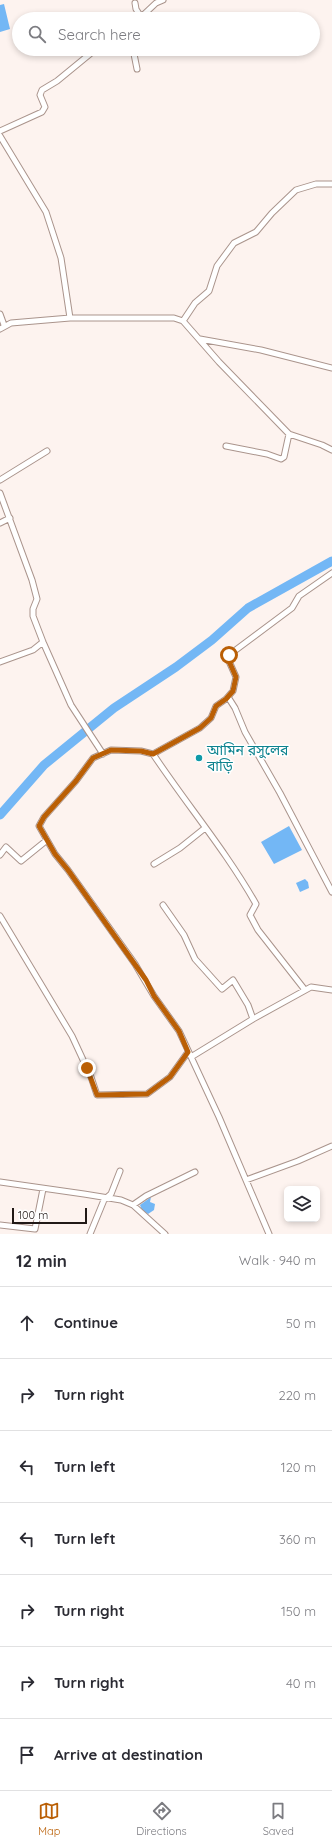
<!DOCTYPE html>
<html lang="en">
<head>
<meta charset="utf-8">
<style>
  body { margin:0; font-family:Quicksand,"Noto Sans Bengali",sans-serif; background:#f2f2f3; color:#2b2b33 }
  .controls { position:absolute; right:12px; bottom:12px; display:grid; overflow:hidden; border-radius:6px; box-shadow:0 2px 6px #0003 }
  .controls button { width:36px; height:36px; display:grid; place-items:center; padding:0; border:0; border-bottom:1px solid #e1e1e2; background:#fff; color:#2b2b33; font:20px sans-serif }
  .scale { position:absolute; left:12px; bottom:10px; width:75px; box-sizing:border-box; padding-left:4px; border:2px solid #211916; border-top:0; font-size:11px; line-height:14px; white-space:nowrap; color:#211916; -webkit-text-stroke:3px #fff; paint-order:stroke }
  .stop { position:absolute; width:12px; height:12px; margin:-9px; border:3px solid #ba5f05; border-radius:50%; background:#fff }
  .stop.end { background:#ba5f05; border-color:#fff; box-shadow:0 1px 4px #0008 }
  .list { margin:0; padding:0; list-style:none }
  h2 { display:flex; justify-content:space-between; align-items:center; height:52px; margin:0; padding:0 16px; font-size:17px }
  h2 small { font-size:13px; font-weight:400; color:#7c7c81 }
  .list li { display:grid; grid-template-columns:26px 1fr auto; gap:12px; align-items:center; box-sizing:border-box; height:72px; padding:0 16px; border-top:1px solid #e1e1e2 }
  .list b { display:block; font-size:15px; white-space:nowrap }
  .list em { font-size:13px; font-style:normal; color:#7c7c81 }
  .icon { flex:none; width:22px; height:22px; fill:none; stroke:currentColor; stroke-width:2; stroke-linecap:round; stroke-linejoin:round }
  .map { position:relative; flex:none; width:332px; height:1234px; overflow:hidden }
  .search { position:absolute; background:#fff; box-shadow:0 2px 6px #0003; left:12px; right:12px; top:12px; height:44px; display:flex; align-items:center; gap:10px; box-sizing:border-box; padding:0 14px; border-radius:22px; color:#7c7c81; font-size:15px }
  .sheet { height:556px; background:#fff }
  nav { display:flex; justify-content:space-around; align-items:center; box-sizing:border-box; height:56px; border-top:1px solid #e1e1e2; background:#fff; font-size:11px; color:#7c7c81 }
  nav a { display:grid; justify-items:center; gap:2px }
  nav .on { color:#ba5f05 }
  .map>svg:first-child { display:block }
</style>
</head>
<body>
<div class="map">
<svg width="332" height="1234" viewBox="0 0 332 1234">
  <rect width="100%" height="100%" fill="#fdf3ef"/>
  <path fill="#73b7f5" d="M4 4 10 29 0 32V5Z
    M289 826 302 850 274 864 261 842Z
    M305 879 308 882 309 888 300 892 296 883Z
    M151 1197 150 1202 155 1204 154 1210 148 1214 142 1210 140 1205Z"/>
  <g fill="none" stroke-linecap="round" stroke-linejoin="round">
    <path stroke="#73b7f5" stroke-width="9" d="M0 815 44 765 114 708 176 667 212 640 248 608 332 561"/>
    <defs>
      <path id="street" d="M135 3 136 9 141 17
        M139 19 156 3 163 0
        M133 49 137 69
        M0 131 42 112 45 107 40 95 42 90 57 81 96 49
        M0 136 46 212 61 258 70 318H174L183 321 219 362 289 434 322 445 332 450
        M0 314 4 325
        M183 321 195 303 209 291 217 266 234 243 256 232 272 213 296 190 316 184H332
        M0 329 11 323 70 318
        M200 339 261 350 332 368
        M226 446 267 454 281 459 284 457 289 434
        M0 480 47 451
        M0 493 32 580 37 599 33 609V616L43 642 71 705 103 754
        M0 523 10 518
        M0 662 33 650 43 642
        M228 697 235 708 245 732 280 793 332 892
        M153 754C187 805 226 851 256 904L250 915 258 930 305 990
        M0 855 6 847 21 861 47 840
        M154 864 180 848 205 828
        M163 905 184 935 195 959 222 989 233 980 248 1005 253 1019
        M0 916 72 1036 91 1077 97 1095 147 1094 170 1077 188 1052
        M191 1057 253 1019 311 987 332 990
        M246 1180 298 1161 332 1146
        M0 1182 84 1194 121 1200 133 1205 146 1196 195 1172
        M133 1205 165 1234
        M0 1225 35 1229 43 1189
        M90 1234 104 1200 111 1194 120 1171
        M269 1234 219 1117 179 1031 154 996 135 964 68 870 55 854 39 826 44 817 76 781 93 758 111 750 141 751 153 754 200 728 211 718 216 706 226 699 233 691 236 677 228 659 229 655 292 608 299 596 332 573"/>
    </defs>
    <use href="#street" stroke="#aa948c" stroke-width="7"/>
    <use href="#street" stroke="#fff" stroke-width="5"/>
  </g>
  <g fill="none" stroke-linecap="round" stroke-linejoin="round">
    <path stroke="#ba5f05" stroke-width="5" d="M87 1068 97 1095 147 1094 170 1077 188 1052 179 1031 154 996 146 980 68 870 55 854 39 826 44 817 76 781 93 758 111 750 141 751 153 754 200 728 211 718 216 706 226 699 233 691 236 677 228 659 229 655"/>
  </g>
  <circle fill="#0f9aa8" stroke="#fff" stroke-width="1.5" cx="199" cy="758" r="4"/>
  <g text-anchor="middle" dominant-baseline="central" stroke-width="3" stroke-linejoin="round" paint-order="stroke">
    <g font-size="14" fill="#0d838f" stroke="#fff" text-anchor="start">
      <text x="207" y="750">আমিন রসুলের<tspan x="207" dy="16">বাড়ি</tspan></text>
    </g>
  </g>
</svg>
<div class="controls">
<button><svg class="icon" aria-label="layers" viewBox="0 0 24 24"><path d="M12 4l9 5-9 5-9-5zM3 14l9 5 9-5"/></svg></button>
</div>
<div class="scale">100 m</div>
<div class="stop" style="left:229px;top:655px"></div>
<div class="stop end" style="left:87px;top:1068px"></div>
<div class="search"><svg class="icon" aria-label="search" viewBox="0 0 24 24"><circle cx="10" cy="10" r="6"/><path d="M15 15l6 6"/></svg>Search here</div>
</div>
<section class="sheet">
<h2>12 min<small>Walk · 940 m</small></h2>
<ul class="list">
<li><svg class="icon" aria-label="ahead" viewBox="0 0 24 24"><path d="M12 20V5M6 11l6-6 6 6"/></svg><div><b>Continue</b></div><em>50 m</em></li>
<li><svg class="icon" aria-label="right" viewBox="0 0 24 24"><path d="M7 20v-9h11M14 6l5 5-5 5"/></svg><div><b>Turn right</b></div><em>220 m</em></li>
<li><svg class="icon" aria-label="left" viewBox="0 0 24 24"><path d="M17 20v-9H6M10 6l-5 5 5 5"/></svg><div><b>Turn left</b></div><em>120 m</em></li>
<li><svg class="icon" aria-label="left" viewBox="0 0 24 24"><path d="M17 20v-9H6M10 6l-5 5 5 5"/></svg><div><b>Turn left</b></div><em>360 m</em></li>
<li><svg class="icon" aria-label="right" viewBox="0 0 24 24"><path d="M7 20v-9h11M14 6l5 5-5 5"/></svg><div><b>Turn right</b></div><em>150 m</em></li>
<li><svg class="icon" aria-label="right" viewBox="0 0 24 24"><path d="M7 20v-9h11M14 6l5 5-5 5"/></svg><div><b>Turn right</b></div><em>40 m</em></li>
<li><svg class="icon" aria-label="arrive" viewBox="0 0 24 24"><path d="M6 21V4h12l-3 4 3 4H6"/></svg><div><b>Arrive at destination</b></div></li>
</ul>
</section>
<nav>
<a class="on"><svg class="icon" aria-label="map" viewBox="0 0 24 24"><path d="M3 6l6-2 6 2 6-2v14l-6 2-6-2-6 2zM9 4v14M15 6v14"/></svg>Map</a>
<a><svg class="icon" aria-label="directions" viewBox="0 0 24 24"><path d="M12 3l9 9-9 9-9-9zM9 14v-3h6M13 9l2 2-2 2"/></svg>Directions</a>
<a><svg class="icon" aria-label="saved" viewBox="0 0 24 24"><path d="M7 4h10v16l-5-4-5 4z"/></svg>Saved</a>
</nav>
</body>
</html>
